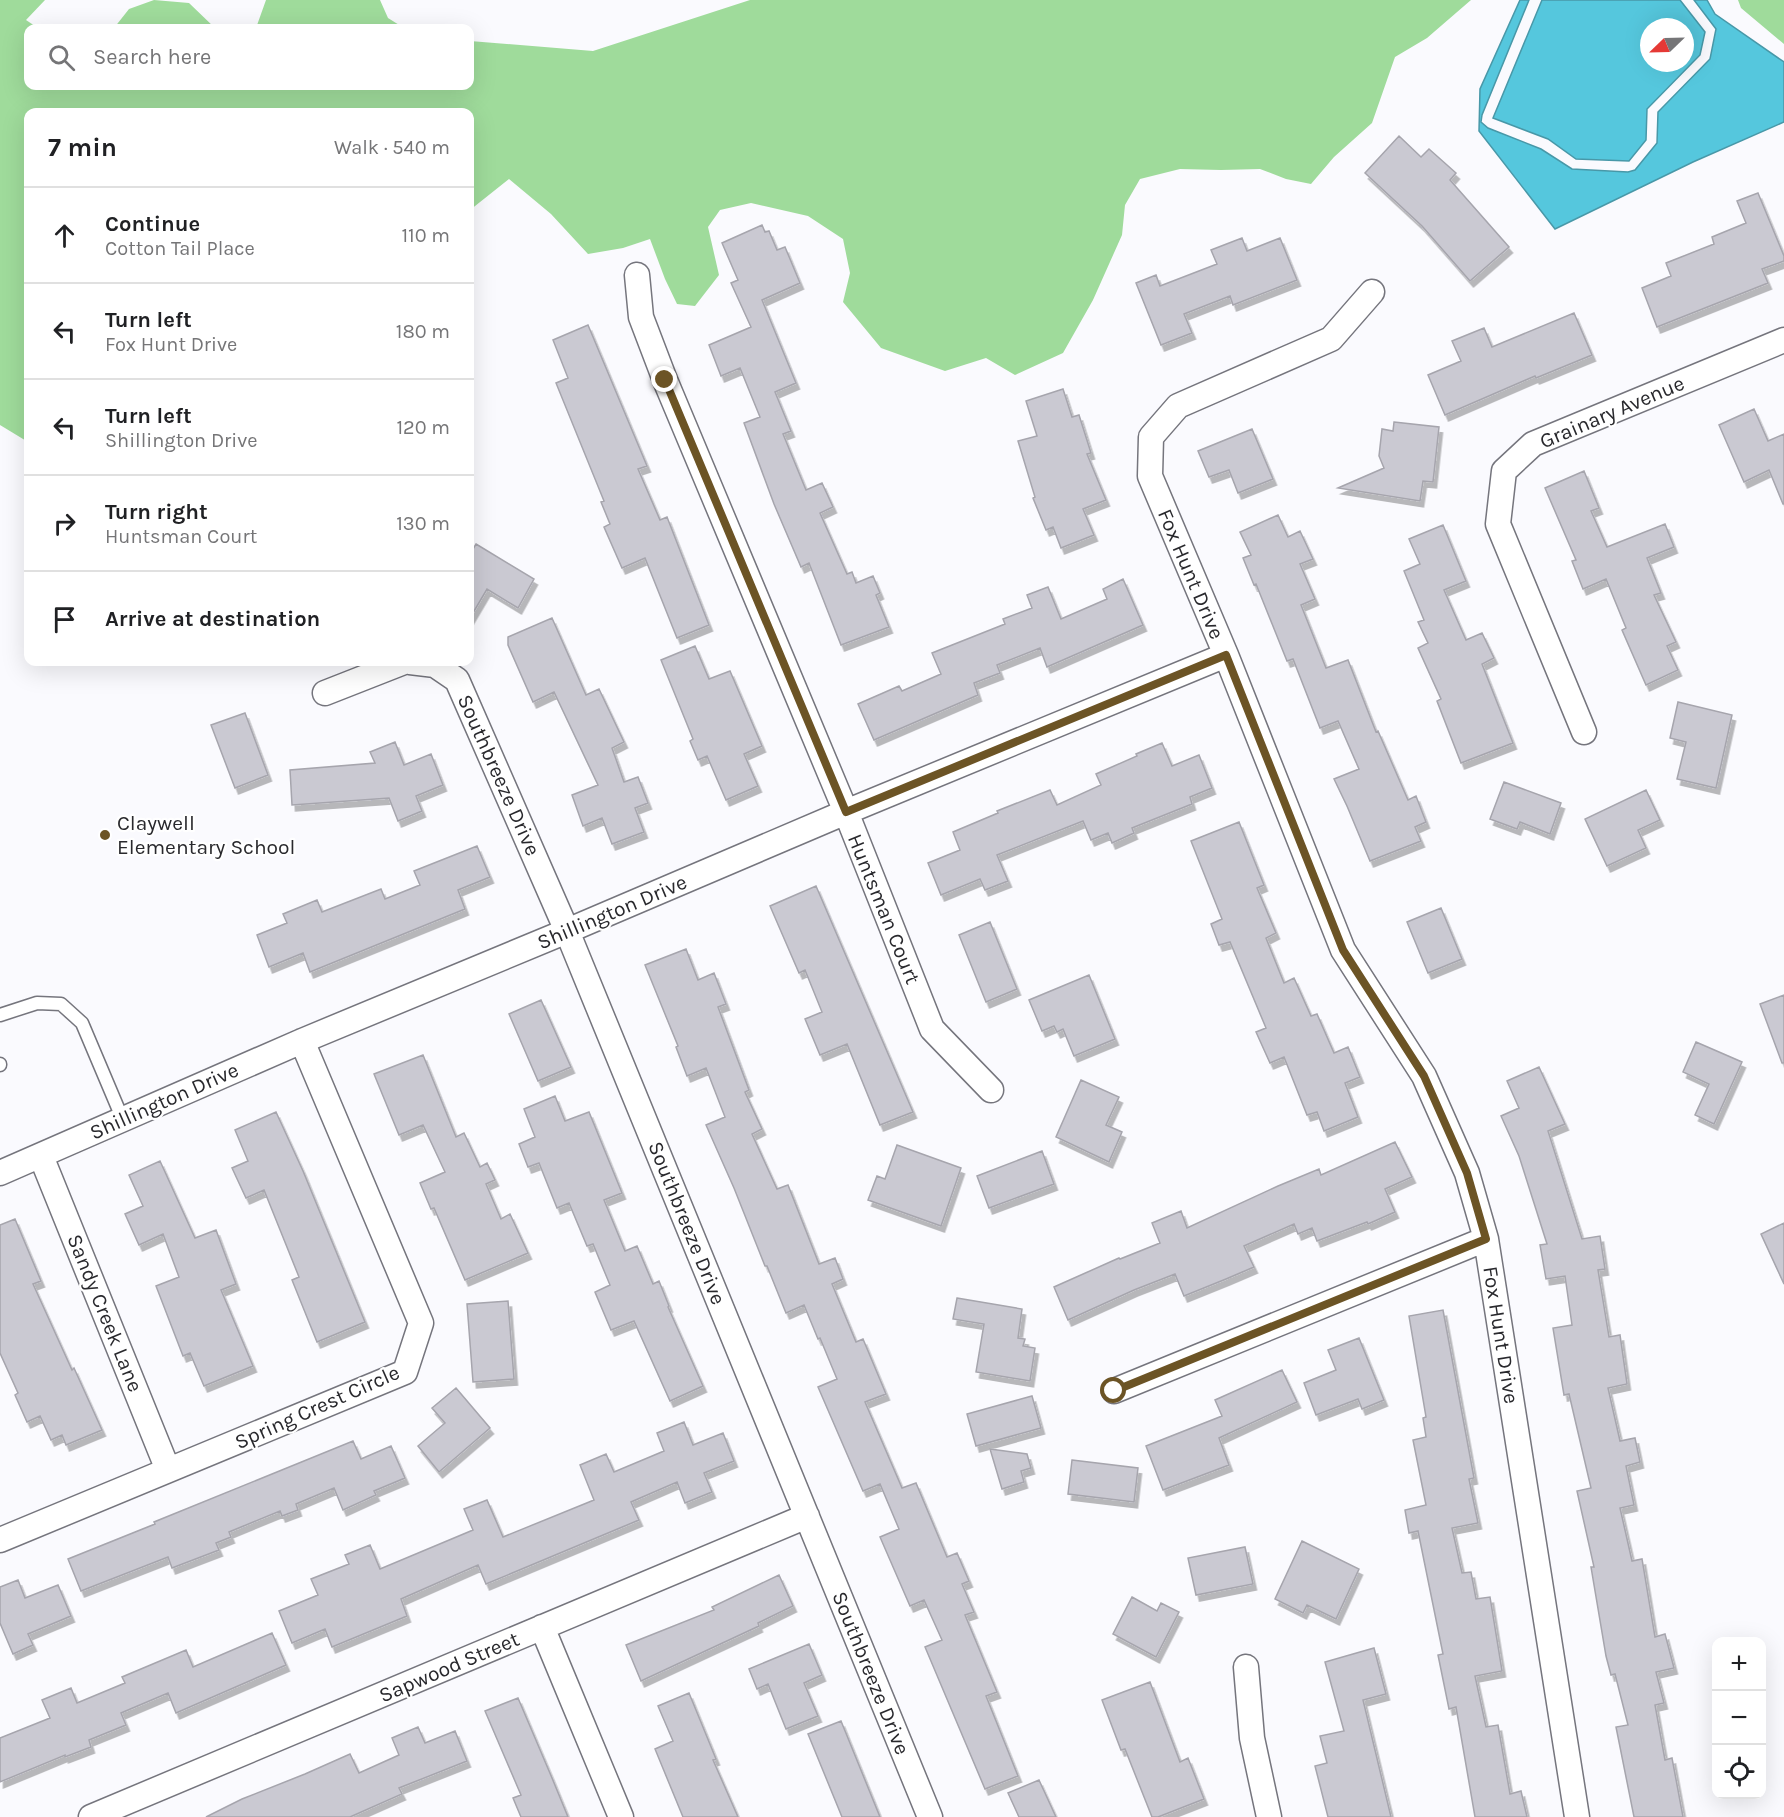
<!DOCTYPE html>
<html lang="en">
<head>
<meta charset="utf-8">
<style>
  body { margin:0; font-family:Karla,sans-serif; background:#f6f6f6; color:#202124 }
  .controls { position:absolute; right:18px; bottom:18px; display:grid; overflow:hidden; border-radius:12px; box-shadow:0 6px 24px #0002 }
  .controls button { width:54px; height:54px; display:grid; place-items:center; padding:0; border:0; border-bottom:2px solid #e0e0e0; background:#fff; color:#202124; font:30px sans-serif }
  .compass { position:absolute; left:1640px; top:18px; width:54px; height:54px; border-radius:50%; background:#fff; box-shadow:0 6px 24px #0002; rotate:247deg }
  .stop { position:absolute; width:18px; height:18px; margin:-14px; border:4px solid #6c5425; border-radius:50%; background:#fff }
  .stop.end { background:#6c5425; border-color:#fff; box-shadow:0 2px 6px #0008 }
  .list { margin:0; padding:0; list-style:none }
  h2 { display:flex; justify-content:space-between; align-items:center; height:78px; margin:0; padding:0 24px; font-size:26px }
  h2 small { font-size:20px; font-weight:400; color:#757577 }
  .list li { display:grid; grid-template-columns:39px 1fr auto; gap:18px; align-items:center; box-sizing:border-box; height:96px; padding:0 24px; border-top:2px solid #e0e0e0 }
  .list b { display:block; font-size:22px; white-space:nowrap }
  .list p { margin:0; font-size:20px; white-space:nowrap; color:#757577 }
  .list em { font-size:20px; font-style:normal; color:#757577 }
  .icon { flex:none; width:33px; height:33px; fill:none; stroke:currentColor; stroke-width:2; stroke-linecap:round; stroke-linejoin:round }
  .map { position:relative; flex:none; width:1784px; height:1817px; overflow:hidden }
  .search { position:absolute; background:#fff; box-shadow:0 6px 24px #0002; left:24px; top:24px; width:450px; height:66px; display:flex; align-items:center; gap:15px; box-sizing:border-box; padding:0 21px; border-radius:12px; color:#757577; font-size:22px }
  .panel { position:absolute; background:#fff; box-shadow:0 6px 24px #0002; left:24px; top:108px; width:450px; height:558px; border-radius:12px }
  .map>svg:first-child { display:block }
</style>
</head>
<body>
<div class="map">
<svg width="1784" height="1817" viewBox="0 0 1784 1817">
  <defs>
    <filter id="shadow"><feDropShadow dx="3.5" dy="6" stdDeviation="0" flood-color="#0004"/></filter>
  </defs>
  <rect width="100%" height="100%" fill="#fafafe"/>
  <path fill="#9fdb9b" d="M0 0H45L26 20 38 28H28V86H470V41L593 51 750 0H1471L1427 38 1395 57 1372 123 1334 157 1311 184 1286 179 1260 169 1221 170 1180 169 1140 179 1125 205 1122 235 1093 300 1063 353 1015 375 986 358 945 371 881 348 843 302 850 273 843 239 808 216 751 203 720 210 708 227 719 275 695 306 677 304 665 279 650 239 623 248 588 254 551 214 509 179 470 210V112H28V442L0 425Z
    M154 0 189 3 215 28H112H114L129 9Z
    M266 0H380L388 18 404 28H256Z
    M1738 0H1784V44L1741 8Z"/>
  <path fill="#55c7dd" stroke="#4898a8" stroke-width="1.5" fill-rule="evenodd" d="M1520 0H1529L1482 115 1481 122 1488 128 1541 149 1572 169 1628 172 1635 170 1657 143 1658 112 1710 59 1716 29 1694 0H1707L1715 14 1784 62V122L1693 162 1555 229 1479 131 1480 89Z
    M1542 0H1680L1705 32 1700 55 1647 109 1646 140 1629 161 1576 159 1548 139 1493 118ZM1649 27H1685V63H1649Z"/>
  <path fill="#cac9d2" stroke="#a6a5ad" stroke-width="1.5" filter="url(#shadow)" d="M1399 136 1421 157 1429 149 1456 173 1450 180 1509 247 1470 281 1422 226 1365 173Z
    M1758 193 1784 256V261L1762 269 1768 283 1657 327 1642 288 1671 276 1666 263 1714 244 1712 237 1746 223 1737 201Z
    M762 225 765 232 769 231 777 250 785 247 800 283 762 300 796 383 775 392 791 431 783 434 806 490 822 483 833 507 820 513 847 574 852 572 856 583 873 576 880 593 876 595 889 627 841 645 809 563 801 567 774 504 744 423 760 417 740 368 721 376 709 345 751 327 731 283 738 280 722 243Z
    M1242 238 1247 251 1280 238 1297 280 1233 305 1230 296 1184 314 1192 333 1161 345 1136 283 1156 275 1160 286 1217 264 1211 250Z
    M1574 313 1592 355 1536 378 1535 376 1445 415 1428 375 1461 361 1452 341 1484 328 1492 347Z
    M588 325 647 466 638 469 660 520 667 517 709 625 677 638 645 558 622 568 604 527 610 524 601 502 604 501 556 383 568 378 553 340Z
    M1063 389 1072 417 1079 415 1091 453 1087 454 1106 500 1083 509 1094 535 1061 548 1053 527 1046 530 1033 498 1035 497 1018 441 1037 436 1026 401Z
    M1754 409 1768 441 1784 434V504H1783L1769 470 1744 482 1719 425Z
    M1394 422 1439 427 1433 482 1423 481 1420 501 1338 488 1384 468 1379 456 1382 429 1393 431Z
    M1252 429 1273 479 1238 493 1229 470 1209 477 1198 451Z
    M1584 471 1599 508 1591 511 1607 547 1665 524 1674 547 1647 558 1661 593 1654 595 1676 642 1667 646 1678 670 1646 685 1622 630 1626 628 1606 579 1583 589 1572 561 1576 560 1545 488Z
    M1278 515 1288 537 1300 531 1313 559 1300 564 1315 599 1301 605 1326 668 1348 660 1376 732 1378 731 1408 800 1416 796 1426 822 1415 827 1421 841 1370 861 1347 806 1334 779 1359 769 1338 721 1320 728 1293 659 1287 661 1256 584 1254 585 1243 558 1251 555 1240 532Z
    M1443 525 1466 581 1444 590 1466 640 1482 633 1494 658 1482 664 1513 743 1461 763 1437 701 1441 699 1418 648 1428 643 1418 622 1424 620 1404 571 1420 564 1409 539Z
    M476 544 534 579 518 608 487 589 470 618V554Z
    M1123 579 1143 625 1047 667 1040 648 997 665 1000 673 974 683 978 695 874 740 858 704 899 686 902 691 941 674 932 653 1005 624 1003 619 1032 608 1027 595 1048 587 1061 619 1107 599 1103 589Z
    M552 618 586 695 599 689 624 742 612 748 624 782 638 777 648 803 635 808 644 832 612 844 602 818 583 826 572 795 598 785 554 692 533 702 508 645V637Z
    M695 646 709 679 730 671 762 746 744 754 758 786 726 800 707 756 698 760 690 741 693 739 661 660Z
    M1678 702 1732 715 1716 788 1677 779 1686 742 1670 738Z
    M245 713 268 775 235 788 211 725Z
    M395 742 404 765 431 754 443 785 416 796 422 811 398 821 389 798 292 805 290 770 375 763 370 752Z
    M1162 743 1172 766 1199 755 1212 788 1190 797 1192 804 1132 828 1134 833 1112 843 1108 833 1091 840 1083 821 997 855 1008 881 985 890 980 879 941 895 928 863 960 850 953 832 998 813 997 811 1050 790 1057 805 1101 785 1096 774 1137 756 1136 754Z
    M1504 782 1561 803 1550 834 1520 822 1517 829 1490 819Z
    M1646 790 1660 820 1638 830 1646 848 1607 866 1585 819Z
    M1239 822 1264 885 1257 888 1276 933 1266 938 1284 983 1294 978 1311 1016 1317 1014 1334 1053 1348 1047 1360 1077 1345 1083 1358 1117 1324 1131 1317 1112 1307 1115 1284 1057 1270 1063 1256 1032 1266 1028 1230 942 1219 945 1211 924 1222 919 1191 841Z
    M477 846 490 877 458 890 465 909 310 972 303 953 269 967 257 935 287 923 283 914 317 900 322 912 381 889 385 899 420 885 414 871Z
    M816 886 913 1112 880 1125 847 1044 820 1055 805 1019 822 1012 805 970 799 973 770 906Z
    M1441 908 1462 959 1428 973 1407 922Z
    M990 922 1017 989 986 1002 959 935Z
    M686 949 698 980 714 973 726 1004 718 1007 749 1090 745 1092 762 1129 752 1134 777 1189 788 1185 819 1264 835 1258 843 1279 832 1284 856 1342 863 1339 886 1394 865 1402 902 1488 916 1483 947 1557 957 1553 969 1581 962 1584 974 1612 965 1615 997 1692 986 1696 1018 1776 985 1789 925 1647 942 1640 924 1600 910 1606 880 1537 899 1529 880 1484 863 1491 818 1387 837 1379 820 1338 818 1339 804 1305 786 1313 767 1266H765L734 1188 706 1125 725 1117 706 1068 687 1076 676 1047 678 1046 645 965Z
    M1089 975 1115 1039 1074 1056 1063 1029 1057 1032 1054 1026 1042 1031 1029 1000Z
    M1784 995V1063H1782L1760 1004Z
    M541 1000 571 1067 538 1081 509 1014Z
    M1696 1042 1742 1062 1714 1124 1695 1115 1709 1084 1683 1072Z
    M423 1055 456 1137 464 1133 480 1167 487 1163 495 1180 486 1184 501 1219 510 1214 528 1253 465 1280 434 1208 431 1209 420 1183 445 1172 423 1125 399 1135 374 1074Z
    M1539 1067 1565 1124 1548 1131 1582 1239 1600 1236 1605 1269 1598 1270 1609 1337 1620 1335 1627 1384 1608 1388 1620 1441 1635 1438 1640 1462 1626 1466 1634 1505 1620 1508 1632 1561 1642 1559 1655 1637 1665 1634 1674 1668 1656 1672 1664 1703 1655 1705 1665 1760 1672 1758 1683 1817H1634L1616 1727 1628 1725 1615 1674 1611 1675 1606 1656 1591 1567H1594L1577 1491 1591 1488 1569 1394 1564 1395 1553 1328 1572 1325 1565 1276 1546 1279 1540 1245 1547 1244 1519 1156 1501 1116 1519 1108 1507 1081Z
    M1081 1080 1119 1097 1106 1125 1122 1132 1109 1162 1056 1137Z
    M555 1096 565 1121 589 1112 622 1193 604 1200 625 1251 637 1246 653 1284 659 1281 669 1306 668 1307 703 1386 670 1401 634 1321 611 1330 595 1292 610 1285 593 1244 587 1246 569 1203 557 1208 539 1163 528 1167 519 1144 535 1137 524 1109Z
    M276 1112 303 1171 365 1322 317 1342 292 1280 299 1277 264 1190 246 1198 232 1168 248 1161 235 1130Z
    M1395 1142 1412 1177 1385 1189 1395 1212 1368 1224 1367 1222 1317 1241 1312 1228 1298 1234 1294 1224 1244 1246 1254 1267 1226 1279 1184 1296 1175 1274 1134 1290 1068 1320 1054 1287 1119 1258 1120 1259 1160 1243 1152 1223 1181 1211 1187 1228 1278 1186 1319 1169 1321 1175Z
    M897 1145 961 1168 941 1226 868 1200 877 1176 885 1179Z
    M1042 1151 1054 1184 989 1208 977 1176Z
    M160 1161 195 1238 216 1230 236 1284 221 1290 253 1366 204 1386 190 1353 183 1356 156 1286 179 1277 163 1234 139 1245 125 1214 143 1206 129 1175Z
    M15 1219 41 1281 33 1284 72 1370 74 1368 102 1430 66 1445 62 1435 51 1440 40 1416 27 1422 15 1395 18 1393 0 1353V1225Z
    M1784 1223V1284L1761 1234Z
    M957 1298 1022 1309 1018 1338 1025 1339 1023 1346 1035 1348 1030 1381 976 1372 984 1324 953 1319Z
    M508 1301 514 1379 473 1382 467 1304Z
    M1443 1310 1474 1478 1469 1479 1478 1523 1452 1528 1462 1573 1471 1572 1476 1599 1490 1597 1502 1671 1475 1676 1486 1727 1498 1725 1510 1794 1521 1791 1527 1817H1475L1456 1707 1449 1709 1438 1655 1443 1654 1418 1531 1409 1533 1405 1510 1426 1505 1413 1440 1426 1437 1423 1418 1426 1417 1409 1316Z
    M1359 1338 1384 1400 1362 1409 1358 1399 1316 1415 1304 1383 1336 1370 1328 1350Z
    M1282 1370 1297 1402 1219 1438 1229 1465 1163 1490 1146 1446 1222 1416 1215 1400Z
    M456 1388 490 1428 439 1472 418 1446 445 1423 432 1408Z
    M1032 1396 1041 1428 976 1446 967 1414Z
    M684 1422 693 1445 723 1433 734 1461 704 1473 712 1492 685 1503 677 1482 631 1502 639 1520 596 1538 486 1584 478 1565 401 1599 407 1616 332 1647 325 1629 292 1643 279 1611 318 1595 311 1579 349 1564 345 1555 370 1545 380 1569 473 1530 464 1509 487 1500 503 1537 594 1500 580 1465 606 1454 614 1472 664 1451 657 1433Z
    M353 1441 361 1459 391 1446 405 1478 374 1491 376 1495 343 1510 334 1488 296 1504 298 1510 282 1516 280 1511 229 1532 231 1537 216 1543 219 1550 172 1568 168 1557 81 1591 68 1559 155 1524 154 1522Z
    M990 1449 1027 1454 1031 1468 1021 1471 1024 1482 1002 1489Z
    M1072 1460 1138 1468 1134 1502 1068 1494Z
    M1302 1541 1359 1569 1336 1619 1307 1605 1303 1613 1275 1599Z
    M1245 1547 1253 1584 1196 1595 1188 1558Z
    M779 1575 793 1606 758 1623 759 1626 641 1681 626 1645 714 1610 712 1607Z
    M18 1580 25 1598 58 1585 71 1616 28 1634 33 1645 13 1654 0 1623V1587Z
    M1132 1597 1157 1611 1161 1603 1179 1612 1156 1657 1113 1634Z
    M272 1633 286 1665 176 1713 168 1693 121 1713 126 1725 89 1740 91 1747 65 1757V1755L0 1782V1738L50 1718 42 1700 71 1688 77 1703 125 1683 122 1677 186 1650 193 1667Z
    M809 1644 822 1675 804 1683 818 1716 786 1729 768 1684 757 1689 749 1669Z
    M1374 1648 1386 1694 1363 1700 1391 1817H1328L1315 1766 1327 1763 1320 1736 1344 1731 1325 1662Z
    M1150 1682 1180 1762 1188 1758 1204 1799 1158 1817H1152L1125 1749 1121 1750 1102 1700Z
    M689 1693 716 1759 713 1760 738 1817H683L655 1749 673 1741 658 1706Z
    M518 1698 552 1778 568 1817H521L513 1798 521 1795 485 1711Z
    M841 1721 880 1817H842L808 1734Z
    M418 1727 425 1743 455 1731 467 1761 399 1788 402 1794 350 1817H206L242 1799 305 1774 350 1754 359 1773 399 1755 392 1738Z
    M1039 1780 1056 1817H1019L1008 1793Z"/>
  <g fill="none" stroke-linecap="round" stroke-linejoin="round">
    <defs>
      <path id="lane" d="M0 1015 37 1003 61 1004 82 1023 123 1120
        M0 1064V1065"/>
      <path id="street" d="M637 275 641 317 665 380 846 812 932 1029 991 1090
        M1372 292 1331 339 1178 406 1151 437 1150 476 1226 655 1343 950 1424 1076 1467 1173 1486 1239 1577 1817
        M410 662 435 665 457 680 567 931 930 1817
        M325 693 404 662
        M1584 732 1498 524 1504 471 1533 444 1784 340
        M41 1156 168 1470
        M0 1173 302 1041 567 931 846 812 1226 655
        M1114 1391 1486 1239
        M0 1540 405 1372 421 1323 302 1041
        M542 1627 621 1817
        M1246 1667 1252 1738 1269 1817
        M91 1817 807 1516"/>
    </defs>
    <use href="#lane" stroke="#75757d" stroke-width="15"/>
    <use href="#street" stroke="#75757d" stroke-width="27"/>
    <use href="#lane" stroke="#fff" stroke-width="12"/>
    <use href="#street" stroke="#fff" stroke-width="24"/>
  </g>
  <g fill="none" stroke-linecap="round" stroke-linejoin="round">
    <path stroke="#6c5425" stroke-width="8" d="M665 380 846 812 1226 655 1343 950 1424 1076 1467 1173 1486 1239 1114 1391"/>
  </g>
  <circle fill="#6c5425" stroke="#fff" stroke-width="2" cx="105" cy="835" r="6"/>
  <g text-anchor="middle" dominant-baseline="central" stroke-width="4.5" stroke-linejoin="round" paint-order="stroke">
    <g font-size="21" fill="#29292d" stroke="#fff">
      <text transform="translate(1612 412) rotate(-23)">Grainary Avenue</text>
      <text transform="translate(1191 574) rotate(67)">Fox Hunt Drive</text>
      <text transform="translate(499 775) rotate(66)">Southbreeze Drive</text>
      <text transform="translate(884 909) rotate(68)">Huntsman Court</text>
      <text transform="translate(612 912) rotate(-23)">Shillington Drive</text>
      <text transform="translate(164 1101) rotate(-24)">Shillington Drive</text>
      <text transform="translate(687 1223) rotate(68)">Southbreeze Drive</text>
      <text transform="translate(105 1313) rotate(68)">Sandy Creek Lane</text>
      <text transform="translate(1501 1335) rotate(81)">Fox Hunt Drive</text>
      <text transform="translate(317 1407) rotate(-24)">Spring Crest Circle</text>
      <text transform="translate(449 1667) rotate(-23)">Sapwood Street</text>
      <text transform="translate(871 1673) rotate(68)">Southbreeze Drive</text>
    </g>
    <g font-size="21" fill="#29292d" stroke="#fff" text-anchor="start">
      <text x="117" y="823">Claywell<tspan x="117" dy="24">Elementary School</tspan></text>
    </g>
  </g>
</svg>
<div class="controls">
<button>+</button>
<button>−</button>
<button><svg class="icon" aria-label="locate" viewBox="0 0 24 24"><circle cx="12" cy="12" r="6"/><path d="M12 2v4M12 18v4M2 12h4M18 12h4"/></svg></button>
</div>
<svg class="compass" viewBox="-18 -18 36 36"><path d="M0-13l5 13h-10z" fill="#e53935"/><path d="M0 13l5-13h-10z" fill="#757577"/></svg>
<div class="stop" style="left:1114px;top:1391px"></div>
<div class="stop end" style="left:665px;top:380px"></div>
<div class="search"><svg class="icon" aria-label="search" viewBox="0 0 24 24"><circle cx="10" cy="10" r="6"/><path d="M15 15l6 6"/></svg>Search here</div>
<section class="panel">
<h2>7 min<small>Walk · 540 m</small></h2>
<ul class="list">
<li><svg class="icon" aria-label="ahead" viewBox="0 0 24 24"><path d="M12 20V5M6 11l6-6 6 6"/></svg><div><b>Continue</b><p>Cotton Tail Place</p></div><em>110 m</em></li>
<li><svg class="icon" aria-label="left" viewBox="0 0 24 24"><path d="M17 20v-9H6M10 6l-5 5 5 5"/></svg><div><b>Turn left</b><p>Fox Hunt Drive</p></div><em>180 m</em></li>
<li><svg class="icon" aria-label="left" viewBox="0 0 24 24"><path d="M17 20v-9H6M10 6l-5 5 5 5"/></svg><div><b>Turn left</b><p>Shillington Drive</p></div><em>120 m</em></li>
<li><svg class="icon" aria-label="right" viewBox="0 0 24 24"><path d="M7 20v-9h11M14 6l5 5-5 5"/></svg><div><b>Turn right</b><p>Huntsman Court</p></div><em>130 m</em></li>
<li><svg class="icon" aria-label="arrive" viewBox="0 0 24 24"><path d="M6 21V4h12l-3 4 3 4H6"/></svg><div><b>Arrive at destination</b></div></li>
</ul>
</section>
</div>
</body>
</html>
